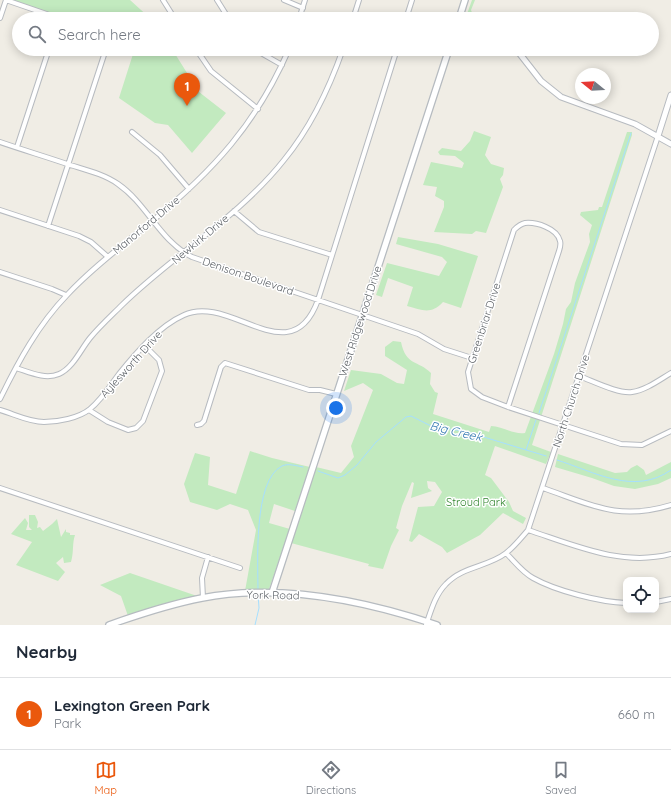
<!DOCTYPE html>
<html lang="en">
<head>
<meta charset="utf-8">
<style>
  body { margin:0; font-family:Quicksand,sans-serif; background:#f6f6f7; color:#1f2937 }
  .controls { position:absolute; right:12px; bottom:12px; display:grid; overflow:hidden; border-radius:8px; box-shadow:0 2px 10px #0003 }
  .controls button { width:36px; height:36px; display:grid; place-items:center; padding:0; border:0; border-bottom:1px solid #e0e1e3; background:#fff; color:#1f2937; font:20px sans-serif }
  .compass { position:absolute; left:575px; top:68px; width:36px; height:36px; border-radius:50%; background:#fff; box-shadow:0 2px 10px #0003; rotate:288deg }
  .you { position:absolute; left:336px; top:408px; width:14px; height:14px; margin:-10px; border:3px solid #fff; border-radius:50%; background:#1a73e8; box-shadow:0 0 0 6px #1a73e833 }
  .badge { display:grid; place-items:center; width:26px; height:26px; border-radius:50%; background:#ea580c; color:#fff; font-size:13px; font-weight:700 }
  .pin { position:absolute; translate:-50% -33px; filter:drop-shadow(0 1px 2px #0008) }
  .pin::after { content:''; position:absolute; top:21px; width:14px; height:12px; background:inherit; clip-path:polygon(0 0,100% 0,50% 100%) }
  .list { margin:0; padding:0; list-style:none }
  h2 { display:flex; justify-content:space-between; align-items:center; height:52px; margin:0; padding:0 16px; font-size:17px }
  h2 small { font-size:13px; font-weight:400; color:#747a83 }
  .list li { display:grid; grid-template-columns:26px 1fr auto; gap:12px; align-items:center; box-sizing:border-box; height:72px; padding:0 16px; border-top:1px solid #e0e1e3 }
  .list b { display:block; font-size:15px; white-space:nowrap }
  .list p { margin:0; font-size:13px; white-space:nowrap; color:#747a83 }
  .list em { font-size:13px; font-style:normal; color:#747a83 }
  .icon { flex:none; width:22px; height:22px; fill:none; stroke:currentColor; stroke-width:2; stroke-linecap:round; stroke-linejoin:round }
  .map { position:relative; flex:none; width:671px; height:625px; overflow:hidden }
  .search { position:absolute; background:#fff; box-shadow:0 2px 10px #0003; left:12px; right:12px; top:12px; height:44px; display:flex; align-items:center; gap:10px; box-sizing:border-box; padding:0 14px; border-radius:22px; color:#747a83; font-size:15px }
  .sheet { height:124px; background:#fff }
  nav { display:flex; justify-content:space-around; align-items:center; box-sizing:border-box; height:56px; border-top:1px solid #e0e1e3; background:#fff; font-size:11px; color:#747a83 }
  nav a { display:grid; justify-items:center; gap:2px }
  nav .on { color:#ea580c }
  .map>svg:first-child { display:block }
</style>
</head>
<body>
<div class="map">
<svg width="671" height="625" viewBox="0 0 671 625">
  <rect width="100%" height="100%" fill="#f0ede5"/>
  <path fill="#c2eabf" d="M9 0H130L151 19H66Z
    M472 0H475L471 10 474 18 477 19H472L467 14Z
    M119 49H172L199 92 226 113 192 153 168 125 155 123 119 98 133 54Z
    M474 131 491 137 485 155 491 164 504 168 503 175 500 179 503 187 486 233 476 231 472 234 434 232 444 207V201L435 196 437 187 423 185 431 162 462 168 464 163 455 156 440 155 438 152 442 148 461 151 470 141Z
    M627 132H632V135L532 445 551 452 546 464 495 446 485 475 491 478 509 502 513 511 526 518 523 524 503 513 480 535 447 553 442 547 419 534 412 542 409 541 418 507 434 506 442 492 435 482 427 481 428 488 432 491 411 498 414 483 412 482 402 506 396 528 399 530 391 546 383 569 368 566 369 564 291 543 316 467 341 473 354 457 351 446 373 390 363 383 344 391 351 370 381 374 397 383 404 384 407 370 385 356V347L393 341 401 342C406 366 418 360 431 373L430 384 435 392 438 393 433 414 489 432 491 426C502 426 514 435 525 433L554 354 563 324 566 309 571 302 575 283 590 242 589 234 592 225 580 215 581 212 598 210 599 207H602Z
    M398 237 438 244 478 256 461 308 443 302C431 315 422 310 407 306L413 287 388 278 382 297 376 295 387 263 439 276 447 262 442 257 396 244Z
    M250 451 272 458 310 467 295 511 274 504 269 523 290 529 269 589 245 591 256 530 248 510 230 504 217 510 190 502 184 484 195 453 210 457 208 485 236 494Z
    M558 454 615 473 627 472 631 468 637 465 644 470 646 475 671 462V478L658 484 635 489 614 486 592 478 555 467Z
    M29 515H35L38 522 37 528 40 527 43 531 52 524 57 519 61 537 66 529V532L70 533V535H75C72 544 74 552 71 562L64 563 63 557 56 563 65 572 58 581 16 565 32 542 11 534 25 518 28 523 26 530H32L29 527Z
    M130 573 197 596 176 601 128 616 121 596 100 585Z"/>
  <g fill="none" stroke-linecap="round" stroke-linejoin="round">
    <path stroke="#a6dfff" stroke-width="1" d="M539 413 631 133
      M526 450 536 420
      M557 460C595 472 634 496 671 470
      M318 471 338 478 345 475 357 465 376 442 406 417 411 416 433 427 464 431 546 456
      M258 591C258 564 253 480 282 466 288 463 297 466 303 467
      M255 625 259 608 258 594"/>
    <defs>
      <path id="minor" d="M6 0 61 19
        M163 0 175 19
        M217 0 229 19
        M284 0 303 8
        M0 18 6 0
        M299 19 305 0
        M353 19 359 0
        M406 19 412 0
        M196 49 211 71 258 109
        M254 49 282 65
        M132 132 160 155 189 189
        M0 142C23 150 47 157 70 165 86 170 104 174 118 184 147 204 160 241 192 257L418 334 444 349 472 358
        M17 147 49 49
        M0 210 79 236 91 242 108 257
        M234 211 259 232 332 255
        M48 226 106 49
        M0 272 52 289 66 295
        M16 368C29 372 45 380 59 374 73 368 81 349 90 338 100 326 111 316 122 305 173 255 239 217 284 160 311 127 329 89 343 49
        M579 376C593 381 618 394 632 392 646 390 659 380 671 373
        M0 399C18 362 38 325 67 295 92 268 123 245 151 222 213 171 257 123 289 49
        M508 407 559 251C560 248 561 244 560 241 557 228 536 222 525 223 520 224 517 227 514 230L468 372 471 389 482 397 508 407 621 444 642 445 671 431
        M0 410C14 414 29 422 44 422 58 422 79 418 90 409 102 399 110 386 119 374 136 353 159 326 184 315 230 293 291 375 318 300L397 49
        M89 410 108 422 128 430 136 428 143 421 162 371 159 360 145 346
        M197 425 201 424 204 421 221 367 225 363 309 390H320L336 394
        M0 488 240 568
        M543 488C592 505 618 521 671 505
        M528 530C574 545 622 567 671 554
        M506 553C515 562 522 572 533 578 556 591 600 602 626 603
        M203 598 202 578 208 557
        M656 602 671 599
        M426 625C431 611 435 595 446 584 463 566 488 567 506 553 514 547 521 538 528 530L658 136"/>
      <path id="tertiary" d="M516 49 541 81 561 97 635 124 671 144
        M658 136 671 95"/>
      <path id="secondary" d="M459 19 465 0
        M272 593 449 49
        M109 625C140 614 171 604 202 598 281 583 363 600 437 625"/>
    </defs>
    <use href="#minor" stroke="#b7bbc0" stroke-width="6"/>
    <use href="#tertiary" stroke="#b7bbc0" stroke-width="7"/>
    <use href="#secondary" stroke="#b6bbc0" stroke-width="8"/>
    <use href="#minor" stroke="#fff" stroke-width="4"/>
    <use href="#tertiary" stroke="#fff" stroke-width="5"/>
    <use href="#secondary" stroke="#fff" stroke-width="5.5"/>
  </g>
  <g text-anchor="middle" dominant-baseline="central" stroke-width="3" stroke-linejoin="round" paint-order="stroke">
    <g font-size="11" fill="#5d6267" stroke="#fff">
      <text transform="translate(146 225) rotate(-40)">Manorford Drive</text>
      <text transform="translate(200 239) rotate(-40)">Newkirk Drive</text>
      <text transform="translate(248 276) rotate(19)">Denison Boulevard</text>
      <text transform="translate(360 321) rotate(-72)">West Ridgewood Drive</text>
      <text transform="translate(484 323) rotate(-72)">Greenbriar Drive</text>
      <text transform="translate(131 364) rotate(-48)">Aylesworth Drive</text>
      <text transform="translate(571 401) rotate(-72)">North Church Drive</text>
      <text transform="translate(273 595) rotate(1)">York Road</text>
    </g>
    <g font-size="11" fill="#30852d" stroke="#fff">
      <text x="476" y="502">Stroud Park</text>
    </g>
    <g font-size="12" font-style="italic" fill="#367bb2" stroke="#fff">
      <text transform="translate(456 431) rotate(13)">Big Creek</text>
    </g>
  </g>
</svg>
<div class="controls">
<button><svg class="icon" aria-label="locate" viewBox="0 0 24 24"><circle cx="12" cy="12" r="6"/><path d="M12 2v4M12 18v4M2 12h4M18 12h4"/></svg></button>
</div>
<svg class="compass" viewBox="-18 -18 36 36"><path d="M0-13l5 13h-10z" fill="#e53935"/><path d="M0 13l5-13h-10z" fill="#747a83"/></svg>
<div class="you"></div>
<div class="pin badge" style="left:187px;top:106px">1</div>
<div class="search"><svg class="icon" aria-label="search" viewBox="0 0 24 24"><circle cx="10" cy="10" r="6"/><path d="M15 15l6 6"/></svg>Search here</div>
</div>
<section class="sheet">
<h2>Nearby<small></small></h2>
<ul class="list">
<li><span class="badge">1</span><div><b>Lexington Green Park</b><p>Park</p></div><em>660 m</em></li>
</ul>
</section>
<nav>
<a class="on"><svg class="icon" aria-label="map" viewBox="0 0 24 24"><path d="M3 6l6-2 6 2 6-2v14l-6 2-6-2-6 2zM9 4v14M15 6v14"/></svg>Map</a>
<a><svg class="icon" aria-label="directions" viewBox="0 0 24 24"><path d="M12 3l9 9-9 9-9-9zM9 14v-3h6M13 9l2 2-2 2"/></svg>Directions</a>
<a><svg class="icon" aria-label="saved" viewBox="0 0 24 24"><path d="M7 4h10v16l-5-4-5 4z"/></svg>Saved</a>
</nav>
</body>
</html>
